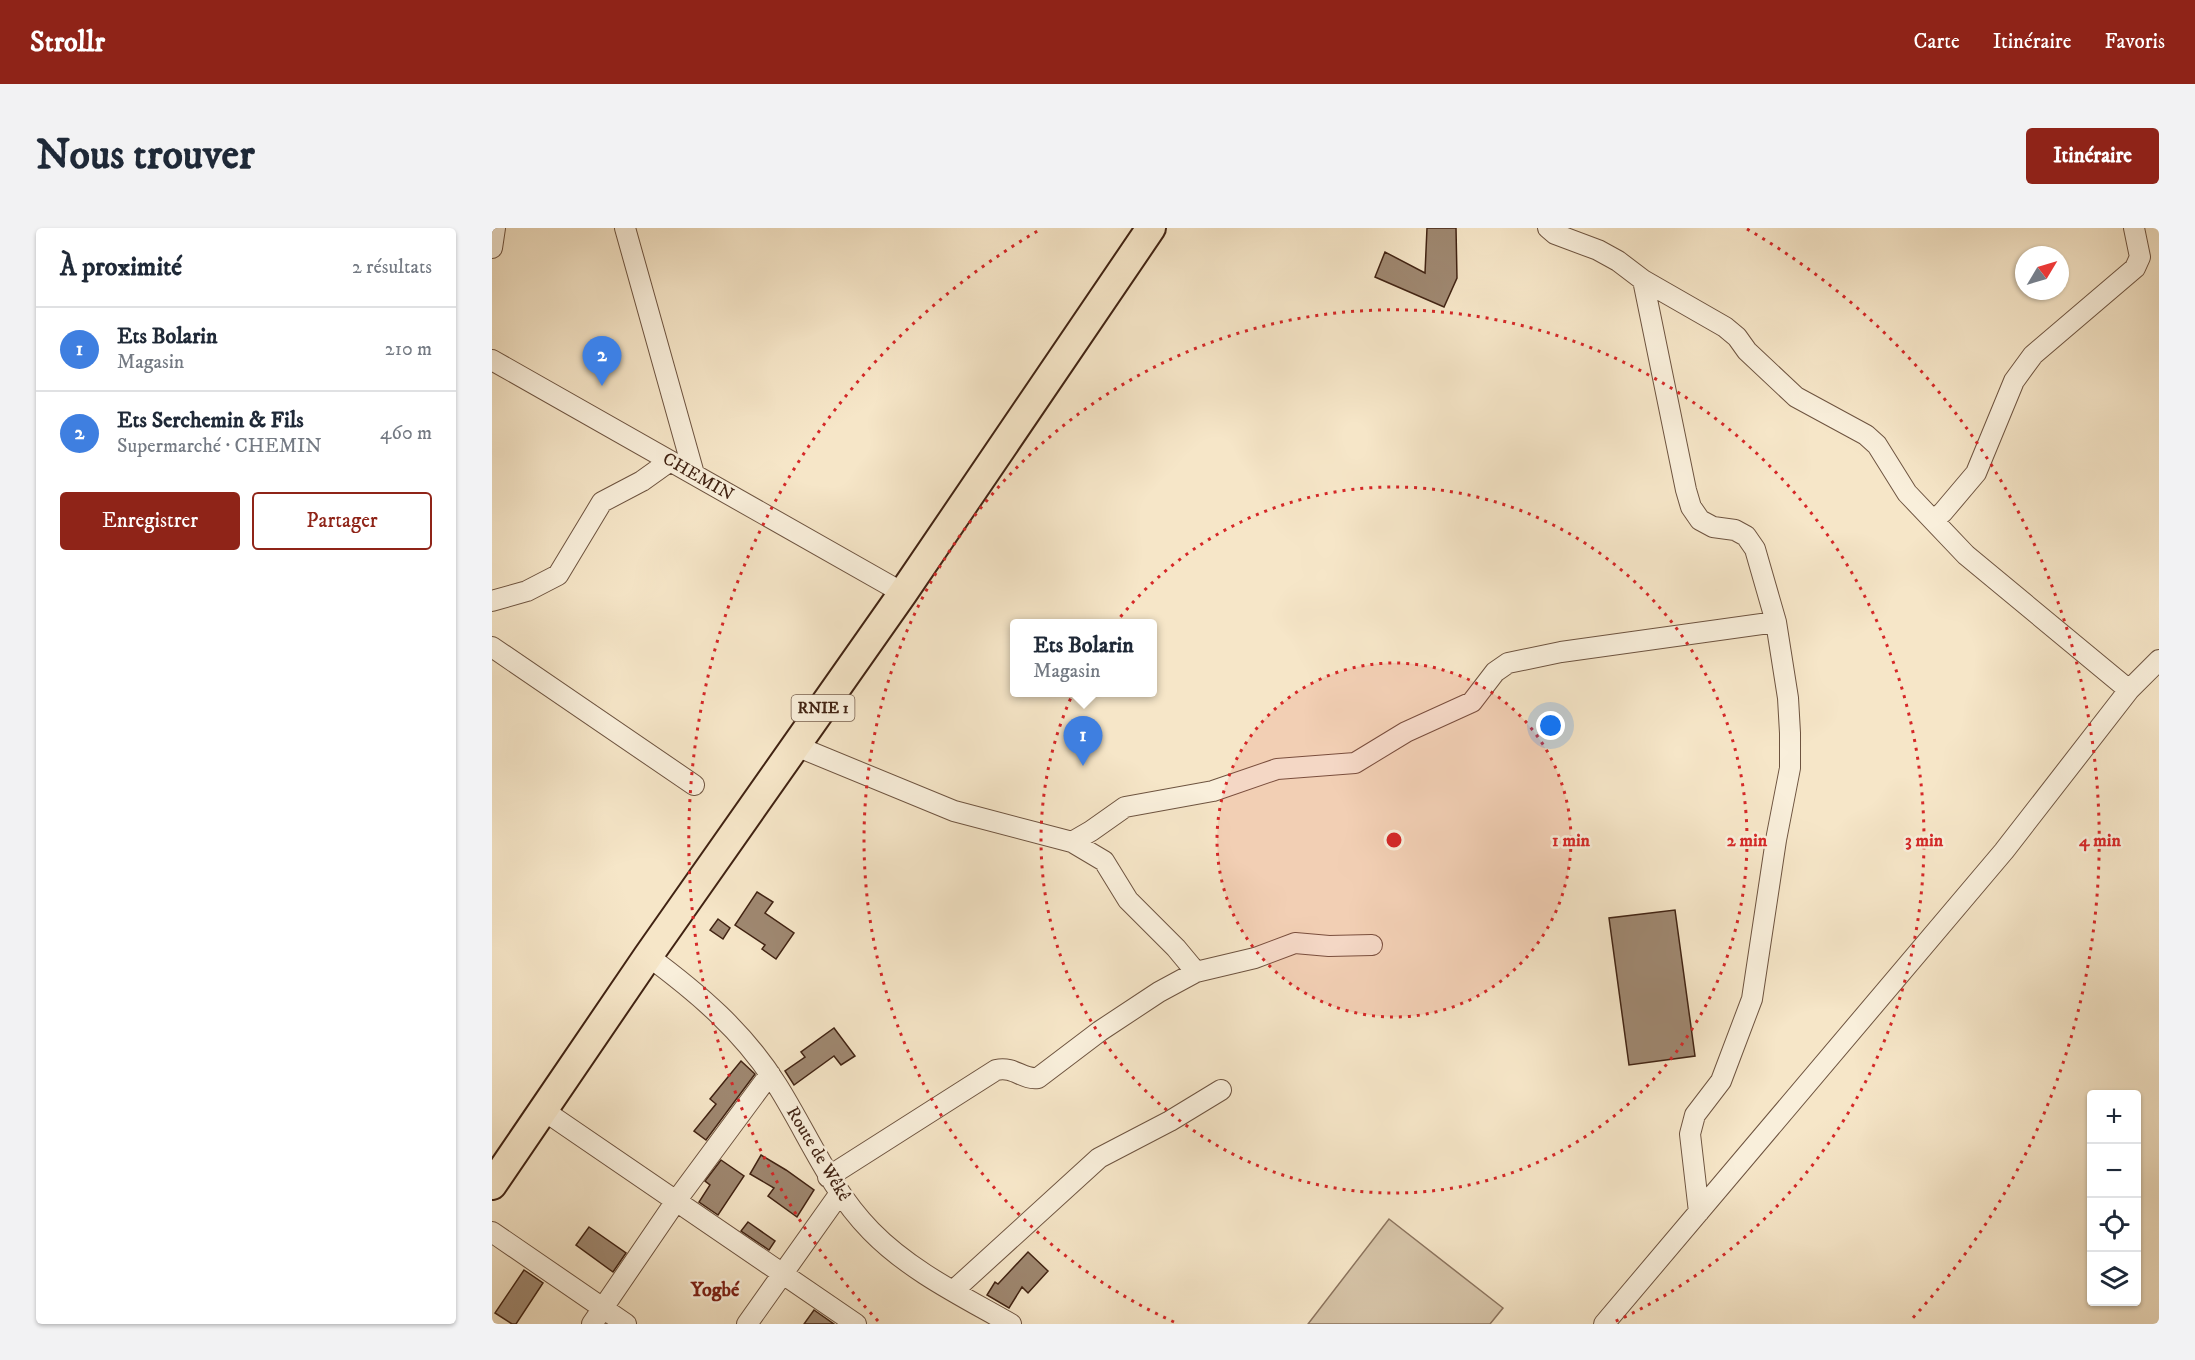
<!DOCTYPE html>
<html lang="fr">
<head>
<meta charset="utf-8">
<style>
  body { margin:0; font-family:"IM FELL DW Pica",serif; background:#f2f2f3; color:#1f2937 }
  .controls { position:absolute; right:18px; bottom:18px; display:grid; overflow:hidden; border-radius:6px; box-shadow:0 2px 4px #0004 }
  .controls button { width:54px; height:54px; display:grid; place-items:center; padding:0; border:0; border-bottom:2px solid #e0e1e3; background:#fff; color:#1f2937; font:30px sans-serif }
  .compass { position:absolute; left:1523px; top:18px; width:54px; height:54px; border-radius:50%; background:#fff; box-shadow:0 2px 4px #0004; rotate:52deg }
  .you { position:absolute; left:1059px; top:498px; width:21px; height:21px; margin:-15px; border:4px solid #fff; border-radius:50%; background:#1a73e8; box-shadow:0 0 0 9px #1a73e833 }
  .badge { display:grid; place-items:center; width:39px; height:39px; border-radius:50%; background:#8f2418; color:#fff; font-size:20px; font-weight:700 }
  .pin { position:absolute; translate:-50% -50px; filter:drop-shadow(0 2px 3px #0008) }
  .pin::after { content:''; position:absolute; top:32px; width:21px; height:18px; background:inherit; clip-path:polygon(0 0,100% 0,50% 100%) }
  .popup { position:absolute; left:518px; top:391px; width:147px; height:78px; box-sizing:border-box; display:grid; place-content:center; border-radius:6px; background:#fff; filter:drop-shadow(0 2px 4px #0005); font-size:20px; white-space:nowrap; color:#747a83 }
  .popup b { font-size:22px; color:#1f2937 }
  .popup::after { content:''; position:absolute; left:50%; top:100%; margin-left:-12px; border:12px solid transparent; border-top-color:#fff }
  .list { margin:0; padding:0; list-style:none }
  h2 { display:flex; justify-content:space-between; align-items:center; height:78px; margin:0; padding:0 24px; font-size:26px }
  h2 small { font-size:20px; font-weight:400; color:#747a83 }
  .list li { display:grid; grid-template-columns:39px 1fr auto; gap:18px; align-items:center; box-sizing:border-box; height:84px; padding:0 24px; border-top:2px solid #e0e1e3 }
  .list b { display:block; font-size:22px; white-space:nowrap }
  .list p { margin:0; font-size:20px; white-space:nowrap; color:#747a83 }
  .list em { font-size:20px; font-style:normal; color:#747a83 }
  .actions { display:flex; gap:12px; padding:18px 24px }
  .actions a { flex:1; padding:14px 0; border:2px solid #8f2418; border-radius:6px; text-align:center; font-size:21px; color:#8f2418 }
  .actions .main { background:#8f2418; color:#fff }
  .icon { flex:none; width:33px; height:33px; fill:none; stroke:currentColor; stroke-width:2; stroke-linecap:round; stroke-linejoin:round }
  .map { position:relative; flex:none; width:1667px; height:1096px; overflow:hidden; border-radius:6px }
  header { display:flex; align-items:center; gap:36px; box-sizing:border-box; height:84px; padding:0 30px; background:#8f2418; color:#fff }
  header strong { font-size:28px }
  nav { display:flex; gap:33px; margin-inline-start:auto; font-size:21px }
  .intro { display:flex; align-items:center; justify-content:space-between; box-sizing:border-box; height:144px; padding:0 36px }
  h1 { margin:0; font-size:42px }
  .button { padding:15px 27px; border-radius:6px; background:#8f2418; color:#fff; font-size:21px; font-weight:700 }
  main { display:flex; gap:36px; padding:0 36px }
  aside { flex:1; background:#fff; border-radius:6px; box-shadow:0 2px 4px #0004 }
  .map>svg:first-child { display:block }
</style>
</head>
<body>
<header>
<strong>Strollr</strong>
<nav><a>Carte</a><a>Itinéraire</a><a>Favoris</a></nav>
</header>
<div class="intro"><h1>Nous trouver</h1><a class="button">Itinéraire</a></div>
<main>
<aside>
<h2>À proximité<small>2 résultats</small></h2>
<ul class="list">
<li><span class="badge" style="background:#3f7fe0">1</span><div><b>Ets Bolarin</b><p>Magasin</p></div><em>210 m</em></li>
<li><span class="badge" style="background:#3f7fe0">2</span><div><b>Ets Serchemin &amp; Fils</b><p>Supermarché · CHEMIN</p></div><em>460 m</em></li>
</ul>
<div class="actions"><a class="main">Enregistrer</a><a>Partager</a></div>
</aside>
<div class="map">
<svg width="1667" height="1096" viewBox="0 0 1667 1096">
  <rect width="100%" height="100%" fill="#f6e6c8"/>
  <filter id="stains"><feTurbulence type="fractalNoise" baseFrequency=".00333" numOctaves="4"/><feColorMatrix values="0 0 0 0 .2 0 0 0 0 .09 0 0 0 0 .02 0 0 0 .5 -.17"/></filter>
  <radialGradient id="worn" r=".72"><stop offset=".6" stop-color="#630" stop-opacity="0"/><stop offset="1" stop-color="#630" stop-opacity=".3"/></radialGradient>
  <path fill="#d7c5a9" stroke="#8c745e" stroke-width="1.5" d="M897 991 1011 1080 998 1096H816Z"/>
  <path fill="#9f8871" stroke="#412313" stroke-width="1.5" d="M935 0H964L965 50 952 79 883 49 893 24 933 45Z
    M265 664 281 674 273 685 302 705 284 731 270 721 273 717 243 697Z
    M1183 682 1203 828 1137 837 1117 690Z
    M226 691 238 700 231 711 218 702Z
    M342 800 363 828 349 837 342 828 302 857 293 843 313 829 309 824Z
    M249 833 263 846 214 912 202 903 224 876 218 871Z
    M269 927 294 942 322 962 305 989 276 968 282 960 258 946Z
    M229 932 252 948 226 987 207 974 218 957 213 953Z
    M256 994 283 1013 277 1022 249 1003Z
    M97 999 134 1025 121 1044 84 1017Z
    M536 1024 556 1043 536 1065 530 1059 517 1080 495 1067 503 1054 506 1056Z
    M32 1042 51 1055 24 1096H20L3 1085Z
    M322 1082 342 1096H312Z"/>
  <g fill="none" stroke-linecap="round" stroke-linejoin="round">
    <defs>
      <path id="minor" d="M133 0 202 246
        M1056 0 1063 6 1106 22 1126 33 1151 52 1233 99 1245 109 1255 123 1304 169 1374 207 1385 217 1415 265 1474 327 1637 462
        M0 20 3 0
        M1151 52 1194 262 1199 279 1208 292 1221 299 1243 302 1254 308 1263 321 1284 394 1296 470 1298 505V540L1284 612 1260 771 1229 853 1203 887 1198 906 1207 984
        M0 132 411 365
        M1442 292 1451 284 1484 245 1522 153 1541 127 1643 40 1648 29 1642 0
        M0 373 35 363 66 347 110 274 150 253 178 233
        M0 419 202 557
        M304 518 462 583 580 614 599 603 633 579 721 563 785 541 863 535 914 504 980 474 1003 444 1016 435 1069 424 1284 394
        M580 614 612 633 636 672 684 720 704 744
        M156 728C206 765 252 804 285 857 316 906 337 960 379 1003 418 1043 470 1068 519 1096
        M51 882 364 1096
        M336 949 504 842C523 838 530 852 546 850L608 803 667 764 704 744 763 730 803 715 837 718 880 717
        M0 1004 134 1096
        M461 1063 607 930 678 893 729 862
        M100 1096 184 973 278 846
        M255 1096 348 965
        M1112 1096 1512 623 1637 462 1667 432"/>
      <path id="highway" d="M0 957 156 728 411 365 659 0"/>
    </defs>
    <use href="#minor" stroke="#6e5440" stroke-width="22"/>
    <use href="#highway" stroke="#412313" stroke-width="32"/>
    <use href="#minor" stroke="#f9efdb" stroke-width="20"/>
    <use href="#highway" stroke="#f6e6c8" stroke-width="28"/>
  </g>
  <circle cx="902" cy="612" r="177" fill="#d62828" fill-opacity=".12"/>
  <g fill="none" stroke="#d62828" stroke-width="3" stroke-dasharray="3 6">
    <circle cx="902" cy="612" r="177"/>
    <circle cx="902" cy="612" r="353"/>
    <path d="M682 1094A530 530 0 1 1 1122 1094"/>
    <path d="M386 1093A706 706 0 0 1 549 1M1255 1A706 706 0 0 1 1418 1093"/>
  </g>
  <g text-anchor="middle" dominant-baseline="central" stroke-width="5" stroke-linejoin="round" paint-order="stroke">
    <rect fill="#f9efdb" stroke="#78604f" stroke-width="1.5" x="299.5" y="467" width="63" height="26" rx="4.5"/>
    <g font-size="16" font-weight="bold" fill="#412313">
      <text x="331" y="480">RNIE 1</text>
    </g>
    <g font-size="18" fill="#412313" stroke="#f9efdb">
      <text transform="translate(206 249) rotate(30)">CHEMIN</text>
      <text transform="translate(326 926) rotate(59)">Route de Wêkê</text>
    </g>
    <g font-size="20" font-weight="bold" fill="#7a1f14" stroke="#f9efdb">
      <text x="223" y="1062">Yogbé</text>
    </g>
  </g>
  <circle cx="902" cy="612" r="9" fill="#d62828" stroke="#f9efdb" stroke-width="3"/>
  <g font-size="18" text-anchor="middle" font-weight="bold" fill="#d62828" stroke="#f9efdb" stroke-width="5" stroke-linejoin="round" paint-order="stroke">
    <text x="1079" y="618">1 min</text>
    <text x="1255" y="618">2 min</text>
    <text x="1432" y="618">3 min</text>
    <text x="1608" y="618">4 min</text>
  </g>
  <rect width="100%" height="100%" filter="url(#stains)"/>
  <rect width="100%" height="100%" fill="url(#worn)"/>
</svg>
<div class="controls">
<button>+</button>
<button>−</button>
<button><svg class="icon" aria-label="locate" viewBox="0 0 24 24"><circle cx="12" cy="12" r="6"/><path d="M12 2v4M12 18v4M2 12h4M18 12h4"/></svg></button>
<button><svg class="icon" aria-label="layers" viewBox="0 0 24 24"><path d="M12 4l9 5-9 5-9-5zM3 14l9 5 9-5"/></svg></button>
</div>
<svg class="compass" viewBox="-18 -18 36 36"><path d="M0-13l5 13h-10z" fill="#e53935"/><path d="M0 13l5-13h-10z" fill="#747a83"/></svg>
<div class="you"></div>
<div class="pin badge" style="left:591px;top:538px;background:#3f7fe0">1</div>
<div class="popup"><b>Ets Bolarin</b>Magasin</div>
<div class="pin badge" style="left:110px;top:158px;background:#3f7fe0">2</div>
</div>
</main>
</body>
</html>
